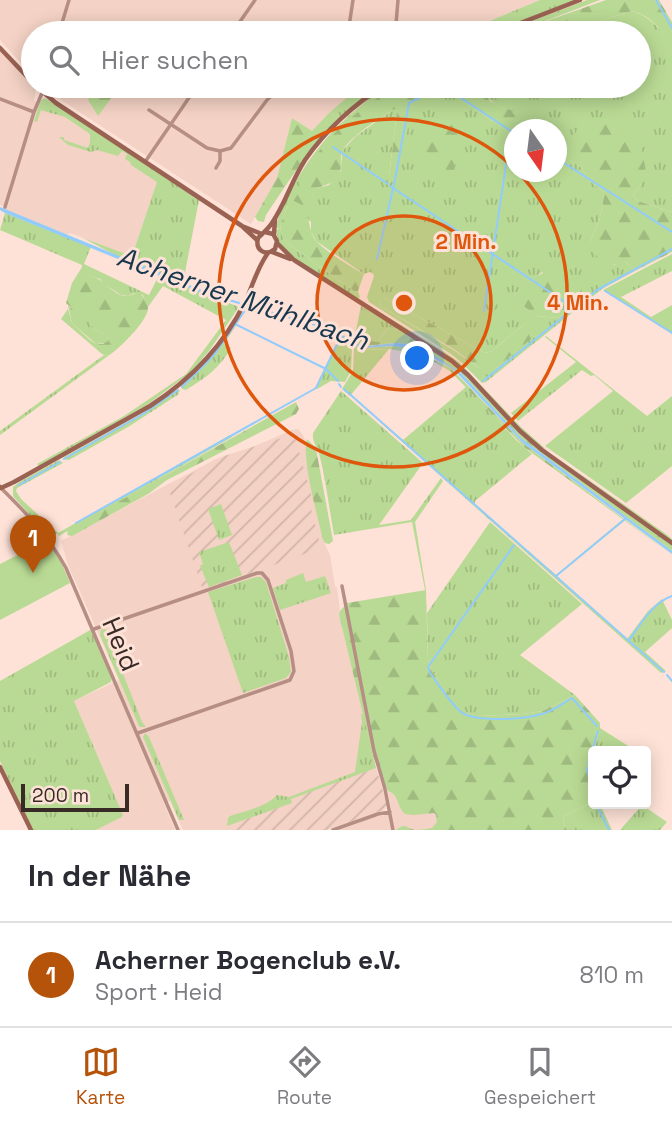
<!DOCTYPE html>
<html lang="de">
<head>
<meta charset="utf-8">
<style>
  body { margin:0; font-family:"Space Grotesk",sans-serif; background:#f2f2f3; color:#2b2b33 }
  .controls { position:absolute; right:21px; bottom:21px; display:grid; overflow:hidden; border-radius:7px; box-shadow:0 4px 18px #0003 }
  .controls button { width:63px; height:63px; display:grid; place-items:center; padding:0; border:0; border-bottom:2px solid #e1e1e2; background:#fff; color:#2b2b33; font:35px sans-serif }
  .compass { position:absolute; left:504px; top:119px; width:63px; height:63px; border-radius:50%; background:#fff; box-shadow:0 4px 18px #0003; rotate:166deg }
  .scale { position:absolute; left:21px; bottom:18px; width:108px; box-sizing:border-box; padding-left:7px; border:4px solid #382a25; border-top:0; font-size:19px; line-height:24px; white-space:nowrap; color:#382a25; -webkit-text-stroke:5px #fee2d7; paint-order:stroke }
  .you { position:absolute; left:418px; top:359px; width:24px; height:24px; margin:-18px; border:5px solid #fff; border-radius:50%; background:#1a73e8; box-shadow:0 0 0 10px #1a73e833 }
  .badge { display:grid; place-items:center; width:46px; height:46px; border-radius:50%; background:#b45309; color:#fff; font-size:23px; font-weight:700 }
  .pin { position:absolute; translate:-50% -58px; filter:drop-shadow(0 2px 4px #0008) }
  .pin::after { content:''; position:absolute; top:37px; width:24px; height:21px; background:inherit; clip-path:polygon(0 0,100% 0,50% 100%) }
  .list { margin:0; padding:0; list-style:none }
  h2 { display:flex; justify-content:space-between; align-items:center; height:91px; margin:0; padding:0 28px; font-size:30px }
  h2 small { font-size:23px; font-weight:400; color:#7c7c81 }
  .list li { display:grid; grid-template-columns:46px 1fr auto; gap:21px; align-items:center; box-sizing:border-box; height:105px; padding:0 28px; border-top:2px solid #e1e1e2 }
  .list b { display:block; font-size:26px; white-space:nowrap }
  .list p { margin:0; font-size:23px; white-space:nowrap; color:#7c7c81 }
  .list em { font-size:23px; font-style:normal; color:#7c7c81 }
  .icon { flex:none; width:38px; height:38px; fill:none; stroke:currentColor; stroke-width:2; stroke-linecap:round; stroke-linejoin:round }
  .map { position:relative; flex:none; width:672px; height:830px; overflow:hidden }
  .search { position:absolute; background:#fff; box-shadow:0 4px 18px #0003; left:21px; right:21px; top:21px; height:77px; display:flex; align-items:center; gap:18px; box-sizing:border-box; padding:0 24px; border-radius:38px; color:#7c7c81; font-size:26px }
  .sheet { height:196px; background:#fff }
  nav { display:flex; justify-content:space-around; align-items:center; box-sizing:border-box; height:98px; border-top:2px solid #e1e1e2; background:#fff; font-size:19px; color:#7c7c81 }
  nav a { display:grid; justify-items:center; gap:4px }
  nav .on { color:#b45309 }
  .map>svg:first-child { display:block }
</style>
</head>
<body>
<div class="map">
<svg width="672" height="830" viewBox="0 0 672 830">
  <defs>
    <pattern id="industrial-furrows" width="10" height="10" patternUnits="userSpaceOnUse" patternTransform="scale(1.75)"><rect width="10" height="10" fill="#f4d2c5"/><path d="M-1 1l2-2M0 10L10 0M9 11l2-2" fill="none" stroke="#d2b4a9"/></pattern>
    <pattern id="grass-tufts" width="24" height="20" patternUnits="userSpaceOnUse" patternTransform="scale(1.75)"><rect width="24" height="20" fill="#b9da94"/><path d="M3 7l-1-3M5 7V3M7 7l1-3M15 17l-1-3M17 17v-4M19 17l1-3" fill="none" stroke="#a0bb7f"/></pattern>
    <pattern id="forest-firs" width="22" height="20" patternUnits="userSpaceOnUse" patternTransform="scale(1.75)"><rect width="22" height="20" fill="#b9da94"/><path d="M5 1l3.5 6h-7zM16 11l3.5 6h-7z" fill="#a0bb7f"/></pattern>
  </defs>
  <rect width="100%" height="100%" fill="#fee2d7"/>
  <path fill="#f4d2c5" d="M0 0H540L461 33H33V76L0 40Z
    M0 51 36 90 34 101 68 113 128 155 158 180 132 256 70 233 66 235 3 209V206L0 205Z
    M42 86H357L352 94 312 131 292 118 277 178 251 224 61 100Z
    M298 429 303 435 306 443V458L323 540 330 555 335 586 337 588 340 611 339 615 376 768 387 804 384 810 327 830H183L170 801 164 803 175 830H96L122 817 123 815 74 701 119 680 68 565 61 541 214 460 255 446 292 430Z
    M434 786 440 830H340L374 817 392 814 388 791Z"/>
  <path fill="url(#industrial-furrows)" d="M294 434 313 501 311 509 321 548 203 590 168 487 218 458Z
    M376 768 387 804 384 810 327 830H227V826L292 803 290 799Z"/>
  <path fill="url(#grass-tufts)" fill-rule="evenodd" d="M540 0H575L490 33H461Z
    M587 0H600L514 33H500Z
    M632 11C650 16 657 28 672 39V212L638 201 633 195 641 185 569 159 582 168 588 180 602 190 604 196 600 218 590 242 614 265 619 261H625L635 271 602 289 486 382 482 383 462 363 451 354 369 302 367 297 374 276 373 274 370 272 364 274 316 241 311 232V222L288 206C282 219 276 230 286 242L354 291H358L360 297 357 299 302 263 283 249 279 244 276 230 279 229 276 227C279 213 286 200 293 187 310 155 331 130 359 107 370 98 382 86 396 86 362 107 333 131 310 165L313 200 314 189 329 185 341 171 342 151 356 136 394 109 397 111 389 176 413 104V97H408L413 88 412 86H442L514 136V146L511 163 514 167V172H556V130L539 129 535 124 536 117C521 112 496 110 487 96L496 88V86H639V33H562ZM542 272 579 301 558 318 537 316 514 295ZM384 298 485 353 492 351 527 322 512 354 496 368H479L455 351 382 307 379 302 380 300Z
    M357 86H378L340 117 329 113C339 104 350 96 357 86Z
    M45 98 199 200 183 283 115 255 83 238 132 256 157 182 131 165 130 162 125 159 127 154 122 151 118 156 97 150 91 152 68 145 59 137H64V140L88 148 90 142V134L65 117 41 110 37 122 34 121 41 100Z
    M5 213 91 247 84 264 149 295 159 275 239 307 209 351 190 373 147 405 39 466 37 464 124 416 186 374 226 320 163 286 148 307 143 295 135 293 128 296 121 295 104 284 100 279 89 276 85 267H82V265L0 230Z
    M672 254V271L621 297 651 317 672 305V334L603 290Z
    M365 303 439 348 460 363 520 426 549 452 666 534 672 539V541L531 439 448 357Z
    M68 305 71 308 85 313 95 330 104 334 109 339 107 343 96 344 72 323Z
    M361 306 394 326 387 329 378 342 374 343 354 340Z
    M246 308H247L224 344 231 348C220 368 204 379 186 390L182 389 181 386 214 353Z
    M546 336 647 416 672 396V466L626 503 545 446 613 391 594 375 591 376 582 370 518 421 511 413 576 362 545 337Z
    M339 339 352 347 351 371 345 382 331 381 317 389 315 388Z
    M354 347 364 350 389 349 350 396 342 389 353 371Z
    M104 355 108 356 0 435V431Z
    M467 386 516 440 532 454 475 501V504L556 575 622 520 624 521 557 576 627 639 648 611 662 599 672 620V628L645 652 666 671 661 673 380 422 381 421 403 440Z
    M178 389 180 391 178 393 179 394 128 427 69 460 63 459 64 457 152 408Z
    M341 391 423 463 379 525 411 520 441 478 443 481 415 522 426 590H425L412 522 334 535C329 508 326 480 319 453 316 445 312 441 313 433Z
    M230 435 232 437 59 536 57 533 52 537H49L13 496V487L21 481 59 460 63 463 17 488 16 491 21 499 58 533Z
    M221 504 232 535 219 540 208 509Z
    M490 522 582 604 520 655 575 695 543 711 523 714 480 716 466 713 461 708 432 672 428 660 427 613Z
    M229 542 242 575 209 587 200 566 203 564 199 552Z
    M303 573 306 582 325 576 331 593 280 610 273 588 286 583V580Z
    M256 577H261L266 582 289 657 291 672 286 678 243 693 208 592Z
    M105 628 142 722 146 727H140L139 726 100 635 101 630Z
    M92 629 112 677 111 682 74 701 123 815 122 817 96 830H33L0 761V681Z
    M361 714H363L376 768 291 799 292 803 227 826 228 818 230 816C245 811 266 807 277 795L289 797 355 772 362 722Z
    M600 728 633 749 631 751H594Z
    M145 733 149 737 184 820H179L143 737Z
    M593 802V804H600L612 830H567L563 822 564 816Z
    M642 805 667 822 660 830H620Z"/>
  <path fill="url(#forest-firs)" d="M606 0H659L672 22V41C659 29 650 15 632 11L562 33H517L552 19Z
    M97 86H120L98 116 88 100Z
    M396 86H412L413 88 408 97 414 98 415 102 412 107 399 175 397 177 389 176 397 111 394 109C379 119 353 134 343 150 340 155 341 161 341 166 340 183 327 184 315 189L313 200 310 205 304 206 292 200C298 188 303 176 310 165 330 131 363 106 396 86Z
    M442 86H496V88L487 96 490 101 504 108 514 111 522 108 534 112 536 117 535 124 539 129 514 130V138V136Z
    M329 113 340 117C310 147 289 181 266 215L264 222 258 221 255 217 277 178 292 118 312 131Z
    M437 117 457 118 461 120 451 182 450 179C443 177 434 175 428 171 412 161 422 138 426 123L429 120Z
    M601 121H616L636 137 642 150 646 172 641 185 633 195 638 201 672 212V252L635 271 625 261C619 261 615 265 609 266 601 260 591 253 590 242L600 218 604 196 602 190 588 180 582 168 569 159C567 145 573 135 581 125Z
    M288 206C317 209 304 229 317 242 327 252 351 267 364 274L358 291H354L286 242C276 230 282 219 288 206Z
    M82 267H85L88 269 89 276C104 277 113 297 127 296 131 296 135 293 139 292 143 296 147 301 148 307 149 320 119 349 108 356L102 354 61 319 68 309 72 323 90 340 96 344H103L108 341 109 339 104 334 95 330 85 314 77 313 66 303 72 283Z
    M549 270 582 289C583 303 568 310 558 318L537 316 513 298 514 295 535 277Z
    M384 298 485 353 492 351 527 322 530 321 536 324 537 328 536 335 496 368 485 370 479 368 455 350 382 307 379 302 380 299Z
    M394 326 442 356 464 373 522 435 672 544V551L521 438 460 372 416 348 406 344 395 343 367 346 354 342V340L378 342 387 329Z
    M354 345 364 348 394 346 409 348 451 368 523 443 672 555 524 447 450 371 425 357 407 352 389 349 364 350 354 347Z
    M296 402 299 409 296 414 167 480 148 494 72 536 67 535 68 530Z
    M307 439 314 446 317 454 333 541 329 544 325 543 323 540C318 517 301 458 307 439Z
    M426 590 428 660 432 672 466 713 481 716 523 714 543 711 575 695 600 723V730L589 765 593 775V802L564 816 563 822 567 830H396C405 822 406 828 415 830 420 830 427 829 432 828L437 822 436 815 434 813 413 815 405 814C396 806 400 795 388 791L373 756 339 615 340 611 347 603Z"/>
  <path fill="#b9da94" d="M47 540 61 562 70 583 0 620V564Z"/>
  <path fill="#91ccfc" d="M0 207 209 293 332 329 354 342 367 346 395 343 406 344 434 356 460 372 521 438 672 551V554L523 443 457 373 451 368 433 358 409 348 394 346 364 348 348 343 329 330 204 294 5 213 0 210Z"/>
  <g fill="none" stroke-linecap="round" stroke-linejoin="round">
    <path stroke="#91ccfc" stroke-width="2" d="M656 0 672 28
      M333 147 388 184
      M556 158 672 232
      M390 186 571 306
      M377 259 395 180 409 103 443 86 514 133
      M605 291 672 333
      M484 311 511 132
      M235 324 326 369 338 381
      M483 381 597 290 672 249
      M339 384 341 387
      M182 387 214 355 248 306
      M344 389 664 672
      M64 459 143 414 178 390
      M19 485 60 462
      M76 523 316 388 340 338
      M514 545 428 667 430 673C440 686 449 702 461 712 476 723 525 719 542 714 553 711 562 704 572 698L597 726
      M556 576 625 519
      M629 640C641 624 652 603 672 596
      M667 675 672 681
      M588 764 598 731
      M587 768 593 795
      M596 804 609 830"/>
    <path stroke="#b68e83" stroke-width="3.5" d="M398 0 396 24 399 33
      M59 33 69 0
      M232 33 255 0
      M348 33 353 0
      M0 99 34 112
      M149 110 207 148 220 151 231 148 267 100 281 86
      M145 162 197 86
      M216 168 220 161V151
      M5 207 34 112 42 93
      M1 488C28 515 47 534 66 568L178 830
      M342 586 374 751 385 789 393 830
      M94 629 257 573H262L268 580 291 651 294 671 290 680 138 733
      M333 830 378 814 390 812"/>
    <path stroke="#9a6252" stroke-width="4.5" d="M495 33 580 0
      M0 48 33 83
      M36 86 56 103 242 226 262 234
      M243 227 257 240
      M265 232 273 234 277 241 275 249C265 257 255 250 258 238 263 233 268 229 272 223 285 204 292 180 305 160 325 131 354 104 384 86
      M274 235 275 218
      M277 243 294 260 452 361 468 375 520 431 542 450 672 543
      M272 252 290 259
      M0 487 1 488 14 482 150 406C190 380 224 345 245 302 253 285 257 268 268 253
      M0 767 31 830"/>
  </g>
  <circle cx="404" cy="303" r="87" fill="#df570d" fill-opacity=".12"/>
  <g fill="none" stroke="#df570d" stroke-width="3.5">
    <circle cx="404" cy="303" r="87"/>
    <path d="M518 172A174 174 0 1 1 514 168"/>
  </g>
  <g text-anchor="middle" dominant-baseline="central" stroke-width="6" stroke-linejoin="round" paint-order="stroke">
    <g font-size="26" fill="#382a25" stroke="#fee2d7">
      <text transform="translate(121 644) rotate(67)">Heid</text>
    </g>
    <g font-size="28" font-style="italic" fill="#17374f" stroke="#fee2d7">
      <text transform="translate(243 298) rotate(19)">Acherner Mühlbach</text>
    </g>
  </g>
  <circle cx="404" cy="303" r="10" fill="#df570d" stroke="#fee2d7" stroke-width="3.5"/>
  <g font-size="21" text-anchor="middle" font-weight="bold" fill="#df570d" stroke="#fee2d7" stroke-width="6" stroke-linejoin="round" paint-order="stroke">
    <text x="466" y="249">2 Min.</text>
    <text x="578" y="310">4 Min.</text>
  </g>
</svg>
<div class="controls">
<button><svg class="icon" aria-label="locate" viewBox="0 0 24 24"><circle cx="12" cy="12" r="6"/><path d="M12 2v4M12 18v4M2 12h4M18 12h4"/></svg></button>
</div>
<svg class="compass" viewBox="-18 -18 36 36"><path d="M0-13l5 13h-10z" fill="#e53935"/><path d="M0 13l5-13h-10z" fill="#7c7c81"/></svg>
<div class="scale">200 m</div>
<div class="you"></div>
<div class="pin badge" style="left:33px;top:573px">1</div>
<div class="search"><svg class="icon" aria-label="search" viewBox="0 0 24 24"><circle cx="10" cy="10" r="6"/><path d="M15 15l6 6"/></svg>Hier suchen</div>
</div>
<section class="sheet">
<h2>In der Nähe<small></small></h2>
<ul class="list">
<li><span class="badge">1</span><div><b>Acherner Bogenclub e.V.</b><p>Sport · Heid</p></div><em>810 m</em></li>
</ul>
</section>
<nav>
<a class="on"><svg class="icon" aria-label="map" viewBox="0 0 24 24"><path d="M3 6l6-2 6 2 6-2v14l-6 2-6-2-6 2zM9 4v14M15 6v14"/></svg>Karte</a>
<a><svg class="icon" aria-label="directions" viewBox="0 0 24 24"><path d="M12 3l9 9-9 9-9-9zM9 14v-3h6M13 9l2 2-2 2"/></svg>Route</a>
<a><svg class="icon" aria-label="saved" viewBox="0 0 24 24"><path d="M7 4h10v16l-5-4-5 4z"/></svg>Gespeichert</a>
</nav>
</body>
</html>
